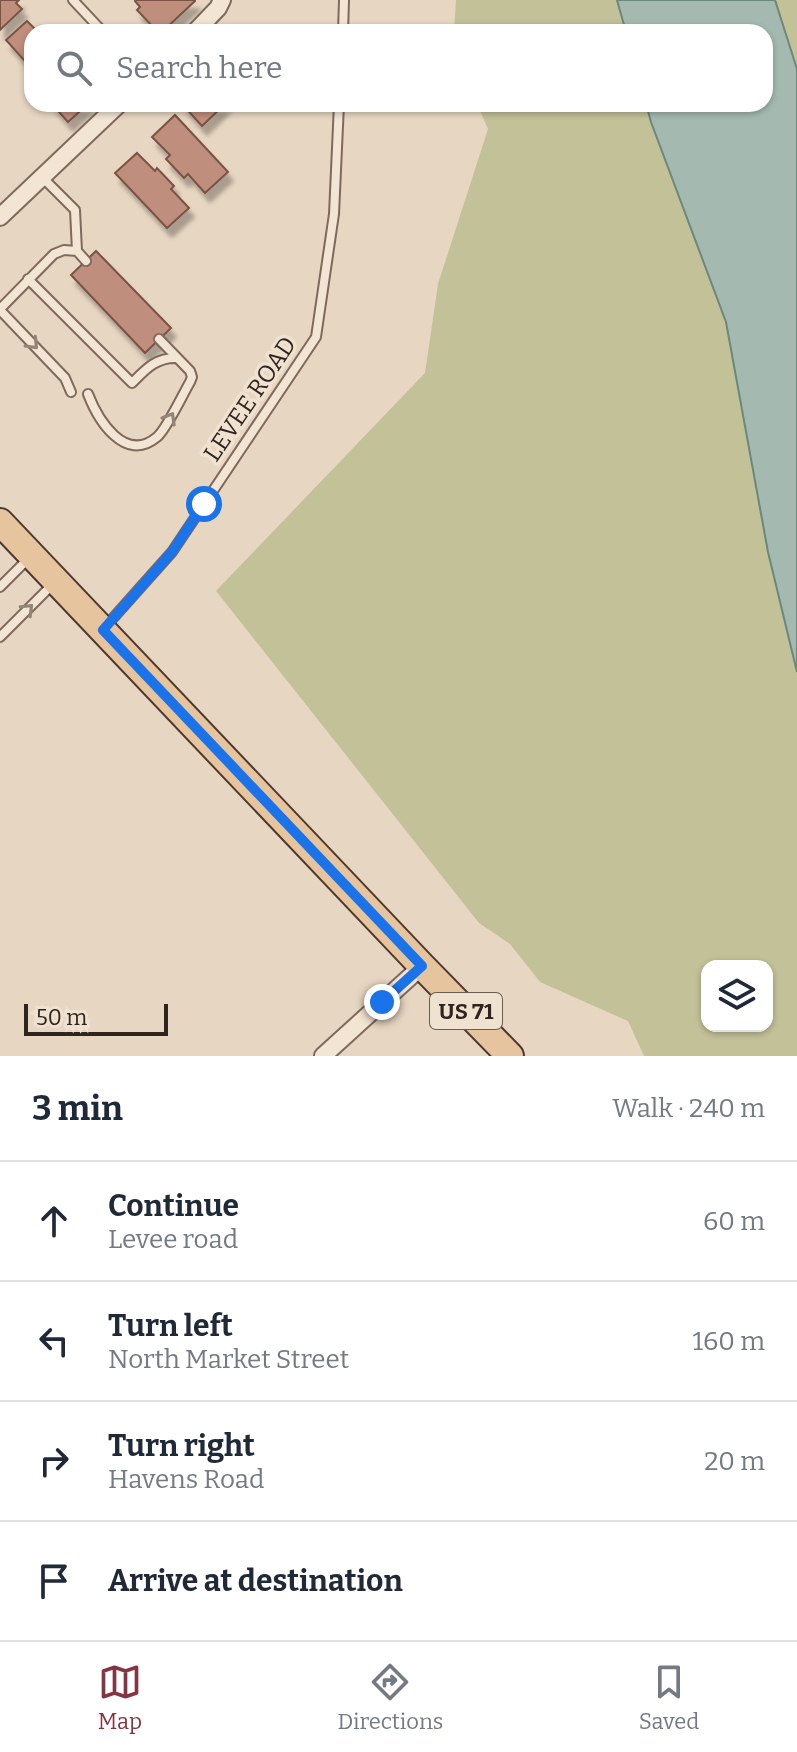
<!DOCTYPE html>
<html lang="en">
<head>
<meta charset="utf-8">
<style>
  body { margin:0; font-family:Bitter,serif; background:#f2f2f3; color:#1f2937 }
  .controls { position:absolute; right:24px; bottom:24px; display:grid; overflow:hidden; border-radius:16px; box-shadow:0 2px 6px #0004 }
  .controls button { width:72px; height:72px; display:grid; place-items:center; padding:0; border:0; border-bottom:2px solid #e0e1e3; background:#fff; color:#1f2937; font:40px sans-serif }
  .scale { position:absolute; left:24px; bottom:20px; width:144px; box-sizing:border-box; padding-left:8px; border:4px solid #30241e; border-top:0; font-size:22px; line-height:28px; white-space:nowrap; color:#30241e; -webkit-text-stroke:6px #f0e2d1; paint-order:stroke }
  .stop { position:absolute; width:24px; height:24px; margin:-18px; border:6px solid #1a73e8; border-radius:50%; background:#fff }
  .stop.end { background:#1a73e8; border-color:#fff; box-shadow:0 2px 8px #0008 }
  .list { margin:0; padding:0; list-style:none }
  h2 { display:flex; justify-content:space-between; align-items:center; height:104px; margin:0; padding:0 32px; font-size:34px }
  h2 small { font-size:26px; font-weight:400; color:#747a83 }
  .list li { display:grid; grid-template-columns:52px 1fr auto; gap:24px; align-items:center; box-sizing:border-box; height:120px; padding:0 32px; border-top:2px solid #e0e1e3 }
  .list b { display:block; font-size:30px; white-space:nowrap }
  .list p { margin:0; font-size:26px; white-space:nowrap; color:#747a83 }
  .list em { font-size:26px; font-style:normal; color:#747a83 }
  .icon { flex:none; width:44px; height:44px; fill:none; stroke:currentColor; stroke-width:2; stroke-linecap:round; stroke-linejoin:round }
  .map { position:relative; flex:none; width:797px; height:1056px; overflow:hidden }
  .search { position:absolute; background:#fff; box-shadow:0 2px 6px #0004; left:24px; right:24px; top:24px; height:88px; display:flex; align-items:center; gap:20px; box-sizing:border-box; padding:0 28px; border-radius:24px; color:#747a83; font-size:30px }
  .sheet { height:584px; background:#fff }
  nav { display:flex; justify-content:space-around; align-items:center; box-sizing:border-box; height:112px; border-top:2px solid #e0e1e3; background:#fff; font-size:22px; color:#747a83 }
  nav a { display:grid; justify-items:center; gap:4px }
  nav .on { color:#853441 }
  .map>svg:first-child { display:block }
</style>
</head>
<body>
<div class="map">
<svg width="797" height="1056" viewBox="0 0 797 1056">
  <defs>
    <filter id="shadow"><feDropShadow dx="5" dy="9" stdDeviation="2" flood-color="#0004"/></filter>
  </defs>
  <rect width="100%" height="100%" fill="#e7d6c2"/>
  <path fill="#c3c198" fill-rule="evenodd" d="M456 0H617L626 32H454Z
    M775 0H797V69Z
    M477 104H646L651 122 726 322 768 552 797 672V1056H644L628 1021 540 982 510 944 479 923 216 591 425 373 438 284 488 129ZM707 966H767V1026H707Z"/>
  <path fill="#a4bab0" stroke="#6c877c" stroke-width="2" d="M617 0H775L797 69V672L768 552 726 322 651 122 646 104H765V32H626Z"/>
  <path fill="#c08e7d" stroke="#7a5245" stroke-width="2" filter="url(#shadow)" d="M0 0H19L16 3 22 9 0 30Z
    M136 0H195V1L163 31 158 25 154 28 137 10 140 7 135 1Z
    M27 21 37 31 40 29 43 32H32V69L6 40Z
    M52 104H88L68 122Z
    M182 104H225L202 126Z
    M175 115 228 172 205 193 188 174 184 178 166 159 170 155 152 137Z
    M137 153 155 171 157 168 174 186 171 189 189 208 167 228 115 173Z
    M96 251 171 328 145 353 71 275Z"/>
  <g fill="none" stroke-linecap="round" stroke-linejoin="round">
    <defs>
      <path id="service" d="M73 0 103 32
        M343 32 344 0
        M42 177 75 210 77 251 86 261
        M28 279 132 383C145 370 156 357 177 358
        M0 309 54 254 64 250 77 251
        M0 310 65 378 71 392
        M88 394C98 420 125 464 157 437 166 430 183 394 190 382L192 377 190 371 159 339
        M0 587 29 558
        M106 626 172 552 316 337 334 214 339 104
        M0 637 53 584"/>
      <path id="minor" d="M195 32 218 8 222 0
        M0 217 119 104
        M323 1056 422 966"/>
      <path id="primary" d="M0 522 422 966 510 1056"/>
    </defs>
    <use href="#service" stroke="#7e695c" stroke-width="12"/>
    <use href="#minor" stroke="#7e695c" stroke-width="20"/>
    <use href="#primary" stroke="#4d382f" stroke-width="30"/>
    <use href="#service" stroke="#f3e5d4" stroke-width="8"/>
    <use href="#minor" stroke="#f3e5d4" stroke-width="16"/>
    <use href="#primary" stroke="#e6c49e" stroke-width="26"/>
  </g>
  <defs><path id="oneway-chevron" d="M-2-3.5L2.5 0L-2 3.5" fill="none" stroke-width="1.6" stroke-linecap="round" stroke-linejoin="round" transform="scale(2)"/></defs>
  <g stroke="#928479">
    <use href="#oneway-chevron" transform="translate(33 344) rotate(46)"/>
    <use href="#oneway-chevron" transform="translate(170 418) rotate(-60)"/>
    <use href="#oneway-chevron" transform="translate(28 609) rotate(-45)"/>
  </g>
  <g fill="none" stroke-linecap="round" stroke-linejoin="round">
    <path stroke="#1a73e8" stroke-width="10" d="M204 504 172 552 103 630 422 966 382 1002"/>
  </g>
  <g text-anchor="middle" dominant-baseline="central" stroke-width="7" stroke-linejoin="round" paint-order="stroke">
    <rect fill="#f0e2d1" stroke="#6a5d54" stroke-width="2" x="430" y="993" width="72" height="36" rx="6"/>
    <g font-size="22" font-weight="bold" fill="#30241e">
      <text x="466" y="1011">US 71</text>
    </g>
    <g font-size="24" fill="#30241e" stroke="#f0e2d1">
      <text transform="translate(250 399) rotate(-56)">LEVEE ROAD</text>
    </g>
  </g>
</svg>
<div class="controls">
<button><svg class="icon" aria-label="layers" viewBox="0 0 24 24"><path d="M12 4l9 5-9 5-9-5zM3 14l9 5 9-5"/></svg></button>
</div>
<div class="scale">50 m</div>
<div class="stop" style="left:204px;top:504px"></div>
<div class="stop end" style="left:382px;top:1002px"></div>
<div class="search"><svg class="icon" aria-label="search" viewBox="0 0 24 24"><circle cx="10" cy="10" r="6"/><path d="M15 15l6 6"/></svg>Search here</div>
</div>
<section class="sheet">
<h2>3 min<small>Walk · 240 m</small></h2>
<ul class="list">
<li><svg class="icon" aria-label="ahead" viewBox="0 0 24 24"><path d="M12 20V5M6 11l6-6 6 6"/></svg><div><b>Continue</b><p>Levee road</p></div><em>60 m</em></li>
<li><svg class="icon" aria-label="left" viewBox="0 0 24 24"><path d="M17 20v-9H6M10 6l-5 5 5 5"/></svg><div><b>Turn left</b><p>North Market Street</p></div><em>160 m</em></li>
<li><svg class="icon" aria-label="right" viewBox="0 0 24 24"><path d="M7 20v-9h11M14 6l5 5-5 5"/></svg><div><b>Turn right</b><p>Havens Road</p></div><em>20 m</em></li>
<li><svg class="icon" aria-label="arrive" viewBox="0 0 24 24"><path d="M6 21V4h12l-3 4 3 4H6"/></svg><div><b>Arrive at destination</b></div></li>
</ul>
</section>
<nav>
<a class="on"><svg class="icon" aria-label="map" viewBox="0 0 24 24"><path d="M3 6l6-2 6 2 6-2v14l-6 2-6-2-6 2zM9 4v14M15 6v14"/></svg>Map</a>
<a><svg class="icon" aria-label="directions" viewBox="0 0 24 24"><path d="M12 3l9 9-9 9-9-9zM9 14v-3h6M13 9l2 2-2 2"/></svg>Directions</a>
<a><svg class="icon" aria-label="saved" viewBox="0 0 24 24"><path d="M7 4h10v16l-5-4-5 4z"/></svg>Saved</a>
</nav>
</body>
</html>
